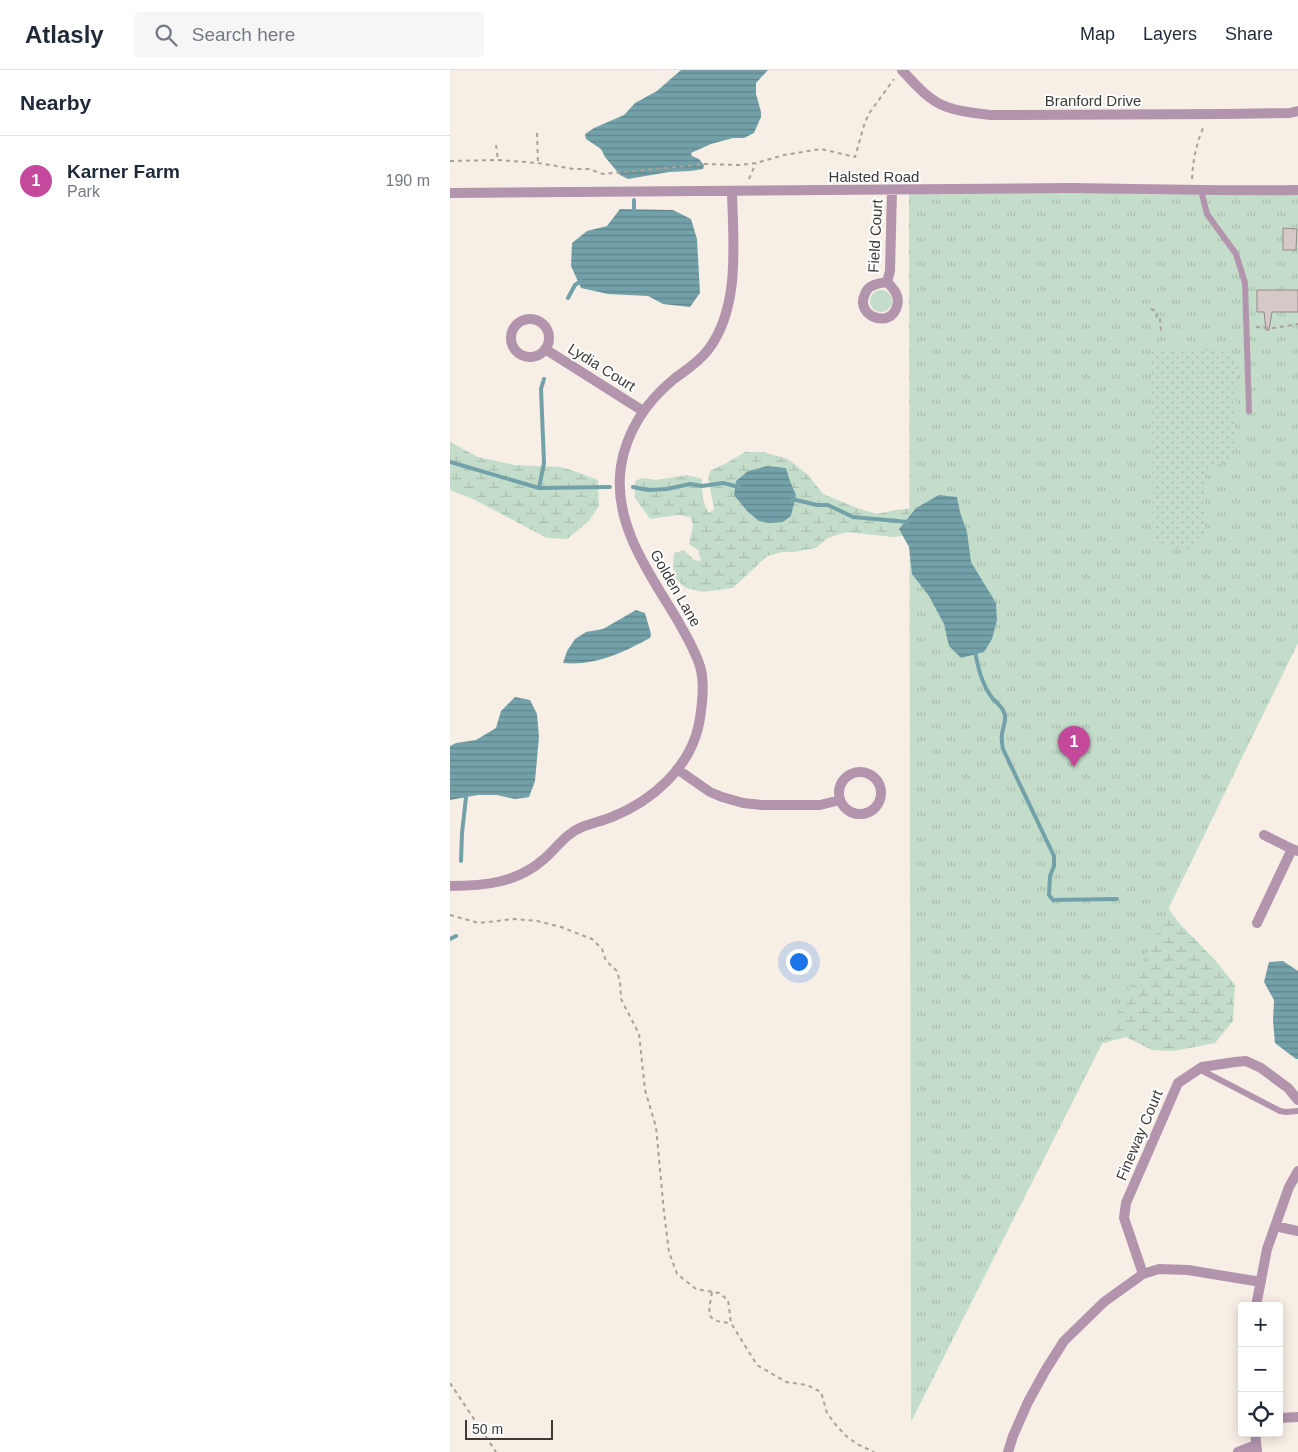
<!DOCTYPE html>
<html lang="en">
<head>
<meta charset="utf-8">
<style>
  body { margin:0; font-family:Helvetica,sans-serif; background:#f6f6f7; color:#1f2937 }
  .controls { position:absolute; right:15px; bottom:15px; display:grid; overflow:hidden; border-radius:5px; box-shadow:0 2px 12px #0003 }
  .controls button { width:45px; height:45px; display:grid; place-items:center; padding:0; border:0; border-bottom:1px solid #e0e1e3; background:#fff; color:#1f2937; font:25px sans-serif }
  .scale { position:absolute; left:15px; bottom:12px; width:88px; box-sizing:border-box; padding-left:5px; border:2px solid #3e3b37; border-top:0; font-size:14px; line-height:18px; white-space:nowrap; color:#3e3b37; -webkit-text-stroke:4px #fff; paint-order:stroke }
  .you { position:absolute; left:348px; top:891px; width:18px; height:18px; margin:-12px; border:4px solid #fff; border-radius:50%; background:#1a73e8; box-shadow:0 0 0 8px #1a73e833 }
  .badge { display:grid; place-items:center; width:32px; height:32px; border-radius:50%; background:#c4499c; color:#fff; font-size:16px; font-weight:700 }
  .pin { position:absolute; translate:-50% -41px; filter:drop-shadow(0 1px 2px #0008) }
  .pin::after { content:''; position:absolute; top:26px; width:18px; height:15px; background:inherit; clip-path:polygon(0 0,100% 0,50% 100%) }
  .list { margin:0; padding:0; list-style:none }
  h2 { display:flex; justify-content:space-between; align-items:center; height:65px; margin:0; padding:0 20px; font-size:21px }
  h2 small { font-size:16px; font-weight:400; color:#747a83 }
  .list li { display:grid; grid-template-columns:32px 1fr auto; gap:15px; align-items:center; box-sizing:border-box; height:90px; padding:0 20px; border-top:1px solid #e0e1e3 }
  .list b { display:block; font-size:19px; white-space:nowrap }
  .list p { margin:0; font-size:16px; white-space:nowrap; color:#747a83 }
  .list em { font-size:16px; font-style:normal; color:#747a83 }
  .icon { flex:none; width:28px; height:28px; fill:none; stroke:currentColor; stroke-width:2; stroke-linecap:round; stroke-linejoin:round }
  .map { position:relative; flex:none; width:848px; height:1382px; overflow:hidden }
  header { display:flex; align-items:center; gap:30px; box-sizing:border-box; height:70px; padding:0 25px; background:#fff; border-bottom:1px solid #e0e1e3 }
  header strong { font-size:24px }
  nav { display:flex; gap:28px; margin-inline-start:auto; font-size:18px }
  .search { width:350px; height:45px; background:#f6f6f7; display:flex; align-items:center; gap:12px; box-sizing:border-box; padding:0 18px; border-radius:5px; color:#747a83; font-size:19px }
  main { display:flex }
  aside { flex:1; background:#fff }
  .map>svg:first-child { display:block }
</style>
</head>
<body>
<header>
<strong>Atlasly</strong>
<div class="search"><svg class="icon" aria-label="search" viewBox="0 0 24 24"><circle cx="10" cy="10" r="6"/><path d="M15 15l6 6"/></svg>Search here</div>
<nav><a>Map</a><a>Layers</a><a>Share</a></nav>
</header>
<main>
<aside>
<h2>Nearby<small></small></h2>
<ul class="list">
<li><span class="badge">1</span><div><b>Karner Farm</b><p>Park</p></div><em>190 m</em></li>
</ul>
</aside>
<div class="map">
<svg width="848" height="1382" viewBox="0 0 848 1382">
  <defs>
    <pattern id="wetland-marsh" width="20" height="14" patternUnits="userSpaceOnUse" patternTransform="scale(1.25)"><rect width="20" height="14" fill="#c4ddca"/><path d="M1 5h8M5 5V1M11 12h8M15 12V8" fill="none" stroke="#a9bfae"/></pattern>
    <pattern id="park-tufts" width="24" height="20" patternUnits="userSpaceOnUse" patternTransform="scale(1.25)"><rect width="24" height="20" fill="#c4ddca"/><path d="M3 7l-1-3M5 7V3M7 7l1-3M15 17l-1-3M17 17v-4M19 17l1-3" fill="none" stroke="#a9bfae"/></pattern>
    <pattern id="garden-dots" width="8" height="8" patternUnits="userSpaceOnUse" patternTransform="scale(1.25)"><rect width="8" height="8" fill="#c4ddca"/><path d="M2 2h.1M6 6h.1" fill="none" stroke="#a9bfae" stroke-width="1.8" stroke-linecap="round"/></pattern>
    <pattern id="water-rules" width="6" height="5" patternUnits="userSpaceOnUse" patternTransform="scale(1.25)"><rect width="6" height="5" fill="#73a1a9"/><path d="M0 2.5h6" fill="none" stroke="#60848a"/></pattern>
  </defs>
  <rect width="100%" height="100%" fill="#f7efe5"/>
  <path fill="#c4ddca" d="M420 231a11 11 0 1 1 22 0a11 11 0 1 1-22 0Z"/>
  <path fill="url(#wetland-marsh)" fill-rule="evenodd" d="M0 372 28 387 64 395 111 397 124 401 148 410 149 436 139 451 117 469 97 468 25 430 0 420Z
    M295 382H313L338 389 358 405 373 424 407 438 427 444 445 440 466 438 449 459 453 466 442 467 396 462 378 468 366 478 344 482H333L317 486 283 518 253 522 236 518 226 509 223 497 224 483 234 480 244 490 251 491 248 480 239 474 243 455 240 447 228 445 200 449 185 428V411L192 408 206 410 237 405 252 409C252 422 252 432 259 443L264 439 258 407 261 400 275 394ZM317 396 336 398 340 411 346 425 298 401Z
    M704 820 730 854 766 891 785 915 783 951 765 973 724 981 702 980 676 967 654 973 629 977Z"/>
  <path fill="url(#park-tufts)" d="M459 119H848V573L665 948 461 1352Z"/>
  <path fill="url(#garden-dots)" d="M702 278 778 282 789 297 782 386 773 394H765L755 400 754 471 745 480 703 475Z"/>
  <path fill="url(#water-rules)" d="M231 0H318L306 13V24L311 42V47L304 63 294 68H283L261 74 241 83 242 86 249 89 254 95 253 99 240 101 219 102 178 109 170 105 155 87 151 79 136 69 135 64 144 58 174 45 185 33 207 21Z
    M170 139 223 140 241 149 247 169 250 223 240 237 213 234 198 226 158 224 131 218 121 196 122 173 137 161 157 156Z
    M317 396 336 398 340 411 346 425 341 446 333 452 320 453 309 451 298 442 284 425 286 411 298 401Z
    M489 425 507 427 510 442 517 462 521 492 546 533 547 550 542 569 534 582 511 588 499 576 494 554 479 526 462 504 459 477 449 459 466 438Z
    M186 540 195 543 201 564 200 568C172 583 145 596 113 593L117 581 125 569 136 562 153 559Z
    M65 627 80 630 87 644 89 667 85 711 79 727 65 729 47 725H28L0 730V676L6 673 26 670 46 658 51 641Z
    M833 891 848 901V989H846L825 973 823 951 824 930 814 912 819 892Z"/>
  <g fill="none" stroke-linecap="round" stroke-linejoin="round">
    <path stroke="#73a1a9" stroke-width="4" d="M184 130V143
      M118 228 125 215 131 211
      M0 392 89 418 160 417
      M183 417 198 420 217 419 240 414 252 416 273 413 289 417
      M89 418 94 393 91 319 94 309
      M342 429 367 435H378L403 447 458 452
      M525 581C528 598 532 615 543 629 548 634 553 637 555 645 556 652 553 657 552 664 551 669 552 674 553 679L604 786V796L600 806 599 825 603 830 667 829
      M11 791 12 763 16 727 13 725
      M0 869 6 866"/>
  </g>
  <path fill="#d6c8c6" stroke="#968987" d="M833 158 847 159 846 180H833Z
    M807 220H848V242H822L819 260H816L814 242H807Z"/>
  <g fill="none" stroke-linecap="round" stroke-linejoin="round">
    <path stroke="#a8a29b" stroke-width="2" stroke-dasharray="4 4" stroke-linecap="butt" d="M87 63 88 93
      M46 75 48 90
      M0 91 48 90 88 93 124 99H139L153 104 256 94 289 95 306 93 334 85 371 79 405 87 415 52 420 42 444 9
      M299 109 306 93
      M742 109C743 90 746 75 753 58
      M701 239 706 241 707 249H710L711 262
      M806 257 824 258 848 254
      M0 845 29 853 64 849 87 851 111 857 142 869 152 879 156 891 167 901 170 912 171 929 189 964 195 1020 206 1057 214 1142 219 1182 227 1204 246 1219 269 1223 278 1230 281 1253 307 1295 336 1312 357 1315 371 1322 377 1343 385 1354 395 1365 407 1374 424 1382
      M262 1222C258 1246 255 1251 281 1253
      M0 1313 46 1382"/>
    <path stroke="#b294ad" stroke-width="6" d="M751 120 757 144 786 184 795 213 799 341
      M749 999 830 1041 836 1042 848 1041"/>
    <path stroke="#b294ad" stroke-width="10" d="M452 0C464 13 479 31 497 37 511 42 525 43 540 45L774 44 840 43 848 41
      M0 123 623 118C698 119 773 121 848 120
      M437 212C444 219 450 226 447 236 441 260 404 246 415 224 416 221 419 217 422 216 427 213 432 213 437 212Z
      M437 212 440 201 442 121
      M61 268a19 19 0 1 1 38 0a19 19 0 1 1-38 0Z
      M95 279 193 341
      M227 699 260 722 272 727 293 733 312 735H370L390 730
      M389 723a21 21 0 1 1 42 0a21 21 0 1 1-42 0Z
      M814 765 842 779
      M0 816C34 816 67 813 94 789 106 779 116 763 132 757 142 753 152 751 162 747 202 731 240 698 249 654 252 637 255 617 251 600 247 583 236 566 228 551 200 504 162 454 171 396 177 360 196 332 224 309 236 300 249 292 258 280 291 237 283 171 282 121
      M807 853 842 779 848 781
      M825 1156 848 1161
      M693 1204 674 1148 676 1133 728 1013 752 997 785 992 796 991 811 998 838 1018 848 1030
      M806 1236 817 1179 839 1117 848 1101
      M829 1348 848 1347
      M805 1363 807 1381
      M558 1382 563 1366 578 1332 595 1301 614 1271 654 1232 693 1204 709 1199 738 1200 811 1212
      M788 1382 806 1375"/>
  </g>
  <g text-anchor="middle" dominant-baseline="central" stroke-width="4" stroke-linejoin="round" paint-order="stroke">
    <g font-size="15" fill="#3e3b37" stroke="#fff">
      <text x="643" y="30">Branford Drive</text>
      <text x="424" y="106">Halsted Road</text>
      <text transform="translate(425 166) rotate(-87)">Field Court</text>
      <text transform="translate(152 297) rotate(32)">Lydia Court</text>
      <text transform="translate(226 518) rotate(60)">Golden Lane</text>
      <text transform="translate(689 1065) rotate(-67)">Fineway Court</text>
    </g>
  </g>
</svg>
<div class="controls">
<button>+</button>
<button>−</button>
<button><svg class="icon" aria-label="locate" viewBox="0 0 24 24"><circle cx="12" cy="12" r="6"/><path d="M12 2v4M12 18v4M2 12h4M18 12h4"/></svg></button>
</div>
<div class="scale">50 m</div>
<div class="you"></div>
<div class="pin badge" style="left:624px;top:697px">1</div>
</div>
</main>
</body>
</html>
